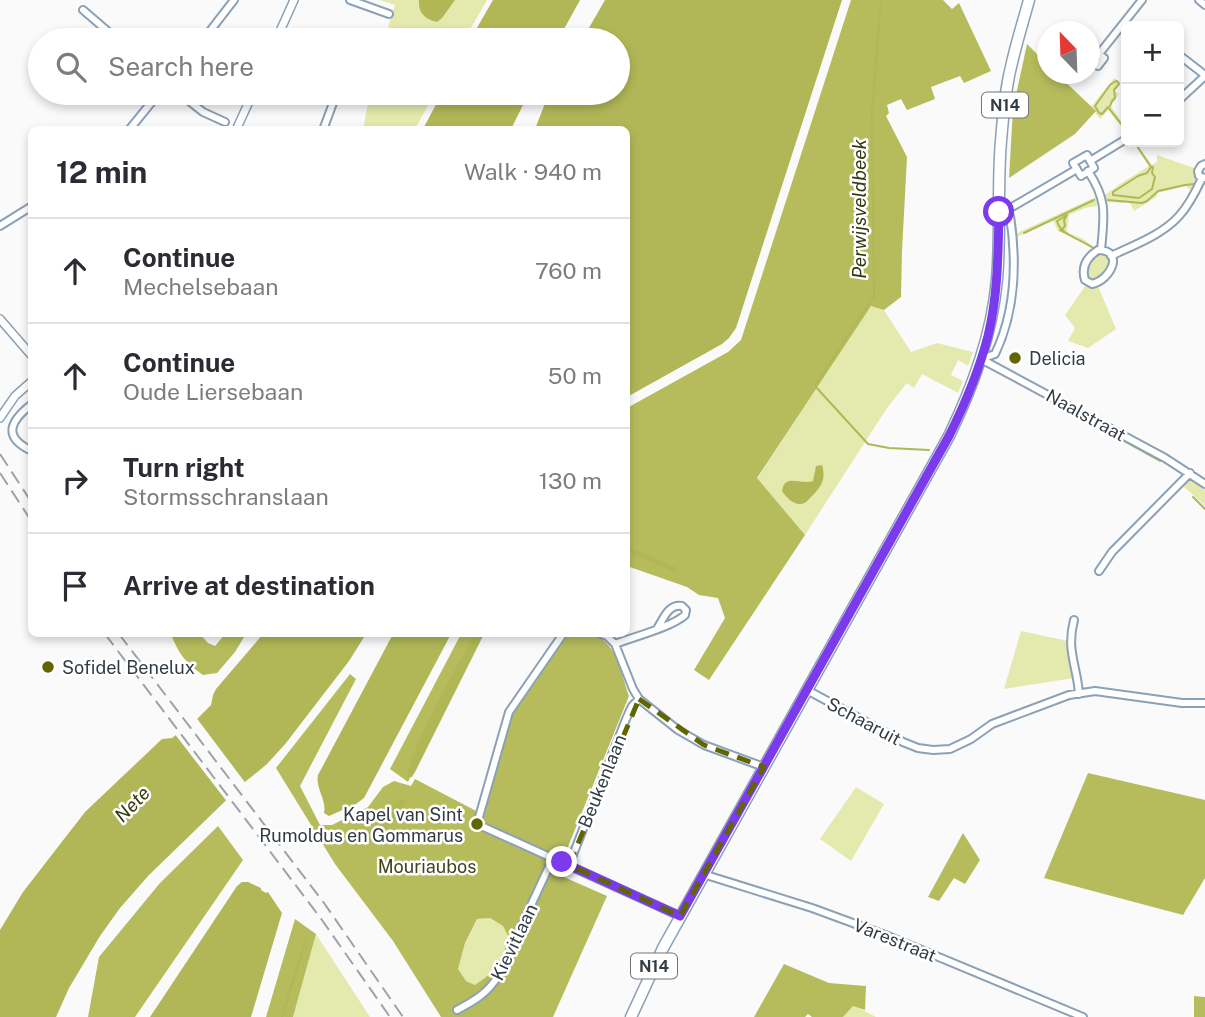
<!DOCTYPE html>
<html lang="en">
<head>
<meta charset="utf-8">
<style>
  body { margin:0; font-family:"Public Sans",sans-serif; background:#f7f7f7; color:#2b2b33 }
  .controls { position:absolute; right:21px; top:21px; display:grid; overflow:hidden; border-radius:10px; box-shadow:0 4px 10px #0003 }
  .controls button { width:63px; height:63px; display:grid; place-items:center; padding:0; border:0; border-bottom:2px solid #e1e1e2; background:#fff; color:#2b2b33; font:35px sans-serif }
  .compass { position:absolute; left:1037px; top:21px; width:63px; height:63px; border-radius:50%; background:#fff; box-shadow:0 4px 10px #0003; rotate:337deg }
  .stop { position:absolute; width:21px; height:21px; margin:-16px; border:5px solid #7c3aed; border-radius:50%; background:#fff }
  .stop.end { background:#7c3aed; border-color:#fff; box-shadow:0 2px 7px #0008 }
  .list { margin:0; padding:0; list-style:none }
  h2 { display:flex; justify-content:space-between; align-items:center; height:91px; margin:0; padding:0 28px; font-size:30px }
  h2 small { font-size:23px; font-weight:400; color:#7c7c81 }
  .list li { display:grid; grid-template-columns:46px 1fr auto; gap:21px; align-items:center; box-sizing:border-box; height:105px; padding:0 28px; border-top:2px solid #e1e1e2 }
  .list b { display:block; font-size:26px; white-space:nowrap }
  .list p { margin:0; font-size:23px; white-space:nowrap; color:#7c7c81 }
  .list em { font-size:23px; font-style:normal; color:#7c7c81 }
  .icon { flex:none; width:38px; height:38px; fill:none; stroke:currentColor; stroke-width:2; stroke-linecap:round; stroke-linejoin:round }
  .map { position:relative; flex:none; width:1205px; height:1017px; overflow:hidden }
  .search { position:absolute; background:#fff; box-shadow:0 4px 10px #0003; left:28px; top:28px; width:602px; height:77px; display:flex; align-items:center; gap:18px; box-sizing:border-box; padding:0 24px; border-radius:38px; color:#7c7c81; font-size:26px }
  .panel { position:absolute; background:#fff; box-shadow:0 4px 10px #0003; left:28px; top:126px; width:602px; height:511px; border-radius:10px }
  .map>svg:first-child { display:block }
</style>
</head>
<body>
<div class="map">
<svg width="1205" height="1017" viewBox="0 0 1205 1017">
  <rect width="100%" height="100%" fill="#fafafa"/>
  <path fill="#e4eaad" d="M380 0H487L464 40H384L395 5Z
    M1114 78 1120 82 1114 90 1119 94 1111 106 1126 129V132L1108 110 1100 119 1091 107Z
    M370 93H435L415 129H363Z
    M1133 142H1135L1152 165 1157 162V155L1194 168V173L1196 179 1191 190 1185 186 1158 193 1156 197 1134 211 1130 203 1107 202 1105 195 1120 184 1149 166Z
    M1096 197 1097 206 1085 208 1069 215 1067 232 1083 239 1095 248 1093 249 1081 240 1058 231 1053 220 1017 237V233Z
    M1101 252 1108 255C1114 269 1103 277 1092 281L1087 277C1085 265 1090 256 1101 252Z
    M1086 285 1093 287 1098 286 1116 329 1088 348 1068 341 1075 328 1065 315Z
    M871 305 884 310 911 352 937 343 973 352 968 366 958 360 951 375 963 381 958 393 922 374 914 388 907 383 887 408 805 535 757 479Z
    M1187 479H1191L1205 490V506L1182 485Z
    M1021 631 1068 641V648L1074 678 1004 689Z
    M856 787 884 804 851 861 820 839Z
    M490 918 503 926 509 938C501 963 497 970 475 985L466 982 458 969 465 943 477 919Z
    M316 934 370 1017H293Z
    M853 1005 876 1017H843Z"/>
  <path fill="#b6bc5c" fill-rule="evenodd" d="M851 0H943L952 9 959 3 991 71 964 83 960 76 931 87 935 99 907 110 901 99 887 105 889 113 886 116 907 157 902 251 901 297 884 310 871 306 757 478 805 535 709 680 694 670 725 618 718 598 699 595 687 587 627 566V408L728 352 741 340Z
    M1027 44 1047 64 1048 74H1057L1096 111 1075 134 1009 178 1013 109Z
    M171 634H200L208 643 215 646 225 634H246L235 652 217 673 203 675C186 663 178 653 171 634Z
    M461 634H482L408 782 390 769Z
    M566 634C573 634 581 632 589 634 616 637 621 674 629 696L557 874 607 896 553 1017H441L393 941 335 864 276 768 350 674 356 679 300 786 320 825H332L368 807 383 787 394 781 411 786 415 779 482 814 510 717ZM490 918 503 926 509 938C501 962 497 970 475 985L466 981 458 969 465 943 477 919Z
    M1088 773 1205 800V878L1183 915 1044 878Z
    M218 826 243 860 135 1017H88L99 957 160 883Z
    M963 833 980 860 965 884 954 878 939 901 928 897Z
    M295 919 316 934 293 1017H266Z
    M784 964 829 983 866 986 865 1010 853 1006 843 1017H812L808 1014 805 1017H754Z
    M1194 996 1205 997V1017H1194Z"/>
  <path fill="#b1b757" d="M419 0H455L442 18 437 22C425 19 418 13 419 0Z
    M493 0H580L558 40H470Z
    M605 0H842L736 328 729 338 722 344 627 397 626 130 535 129 544 106 551 93H618V40H582Z
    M442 93H529L511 129H423Z
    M822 465C826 478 822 486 813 495 809 499 806 504 800 504 792 504 786 497 782 491 785 473 799 485 813 481L816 466Z
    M627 546 677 568 678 570 674 572 671 571 627 551Z
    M263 634H366L349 661 286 743 267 764 245 782 149 875 120 908 100 936 69 988 56 1017H0V930L23 892 85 812 162 739 172 738 197 719 211 705 213 695 216 689Z
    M393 634H451L364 798 356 804 329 816 324 813C327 800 315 788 318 775Z
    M475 634H484L415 772 412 777H408C405 757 462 657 475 634Z
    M402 799 407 802C400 809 396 818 390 826 381 838 356 848 342 842L344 839 380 825 395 803Z
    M242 882H248L261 888V890L266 893 268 892 282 913 251 1017H150L237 886Z"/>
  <path fill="#fafafa" d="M195 716 247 785 228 803 174 733Z"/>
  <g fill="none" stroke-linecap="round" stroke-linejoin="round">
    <path stroke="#b1b757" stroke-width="2" d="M881 0 872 112 874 296 815 386 868 444 889 448 929 450
      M1116 81 1110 85 1095 106 1099 113 1102 114 1108 107 1125 129
      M1110 106 1112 101 1115 98 1114 90 1119 84 1117 81
      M1135 143 1151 167 1147 173 1138 176 1113 192V195L1139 198 1152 189 1155 177 1152 173 1153 167H1151
      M1108 200 1142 203 1147 201 1158 191 1185 185 1194 184
      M1024 233 1094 200
      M1066 233 1060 230C1063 229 1064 228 1065 226L1064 220 1067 215 1057 221C1060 235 1081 239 1093 248
      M1014 380 1160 461
      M1193 497 1205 509
      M282 1017 306 939"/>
    <defs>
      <path id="minor" d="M350 0 389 14
        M1199 0 1205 5
        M83 10 118 40
        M210 32 220 40
        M203 40 234 0
        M1179 55 1205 75
        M1090 58 1095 51 1099 54 1142 0
        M1090 60 1098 66 1104 58 1099 54
        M179 93 203 112 225 122
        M1179 100 1205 76
        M129 130 159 93
        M323 130 336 95 330 93
        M1087 155 1094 168 1081 176 1073 163Z
        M1090 161 1126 139
        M1205 164 1201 166 1198 171 1199 176 1205 178
        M1088 171C1108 201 1104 216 1101 250
        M999 213 1007 210 1077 169
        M0 226 32 206
        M1098 250C1125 250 1111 280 1092 284L1085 280C1081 267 1087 257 1098 250Z
        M1111 256C1134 245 1162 235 1179 216 1189 205 1196 191 1202 178
        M981 359 1165 458 1205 484
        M981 359 995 354C1016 310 1017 262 1010 216
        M32 404C10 421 2 437 32 451
        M1099 571 1112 552 1190 473
        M1074 620C1066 651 1077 665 1079 694
        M563 634 509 712 477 824 680 916
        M601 634 607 636 615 644C633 637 672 627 685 615L686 610 682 606C668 604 664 618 657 629
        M615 644 633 689 639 699 678 730 704 745 764 767
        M807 690 903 742 918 748 933 750 950 749 971 739 992 724 1069 695 1095 691 1182 703H1205
        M569 865 626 719 632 706 639 699
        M703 874 812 908 888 936 1083 1017
        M457 1010C474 1001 488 993 498 976L553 858"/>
      <path id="tertiary" d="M276 40 294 0
        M236 130 253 93
        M0 319 32 356
        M0 418 15 396 32 381"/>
      <path id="primary" d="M631 1017 663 948 949 436C973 386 992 335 997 279 1001 233 997 186 1001 141 1003 116 1005 91 1011 67 1016 44 1023 22 1029 0"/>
    </defs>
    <use href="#minor" stroke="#8ba1b6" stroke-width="10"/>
    <use href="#tertiary" stroke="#8ba1b6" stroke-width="10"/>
    <use href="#primary" stroke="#8ba1b6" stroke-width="13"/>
    <use href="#minor" stroke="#fff" stroke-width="6"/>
    <use href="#tertiary" stroke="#fff" stroke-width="7"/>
    <use href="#primary" stroke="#fff" stroke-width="10"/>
    <path stroke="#9ea3a7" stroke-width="2" stroke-dasharray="14 7" stroke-linecap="butt" d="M0 454 32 503
      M0 473 32 522
      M105 634 322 920 390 1017
      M119 634 324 903 403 1017"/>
  </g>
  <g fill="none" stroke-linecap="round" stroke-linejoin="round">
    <path stroke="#7c3aed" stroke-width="9" d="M562 862 680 916 949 436C965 404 979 371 988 336 998 295 998 254 999 212"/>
  </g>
  <path fill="none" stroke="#626602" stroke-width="5" stroke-dasharray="14 9" stroke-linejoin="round" d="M639 699 704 745 764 767 680 916 569 865Z"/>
  <g fill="#626602" stroke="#fff" stroke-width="2.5">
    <circle cx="1015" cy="358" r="7"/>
    <circle cx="48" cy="667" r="7"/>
    <circle cx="477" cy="824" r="7"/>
  </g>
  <g text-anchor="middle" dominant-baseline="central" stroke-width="5" stroke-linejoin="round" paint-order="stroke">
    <g fill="#fff" stroke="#70767d" stroke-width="2">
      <rect x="982" y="92.5" width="46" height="25" rx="5"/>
      <rect x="631" y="953.5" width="46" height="25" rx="5"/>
    </g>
    <g font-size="16" font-weight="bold" fill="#323c45">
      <text x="1005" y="105">N14</text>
      <text x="654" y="966">N14</text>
    </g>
    <g font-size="18" fill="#323c45" stroke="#fff" text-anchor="start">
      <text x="1029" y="358">Delicia</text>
      <text x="62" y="667">Sofidel Benelux</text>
      <text x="463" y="814" text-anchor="end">Kapel van Sint<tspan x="463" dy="21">Rumoldus en Gommarus</tspan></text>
    </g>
    <g font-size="18" fill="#323c45" stroke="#fff">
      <text transform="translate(1086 415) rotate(29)">Naalstraat</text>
      <text transform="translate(864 721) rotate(28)">Schaaruit</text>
      <text transform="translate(602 781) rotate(-68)">Beukenlaan</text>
      <text transform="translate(895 940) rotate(22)">Varestraat</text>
      <text transform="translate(514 942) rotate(-64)">Kievitlaan</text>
    </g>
    <g font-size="18" fill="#42451d" stroke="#fff">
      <text x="427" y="866">Mouriaubos</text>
    </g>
    <g font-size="19" font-style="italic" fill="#373a11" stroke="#fff">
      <text transform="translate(859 209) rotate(-90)">Perwijsveldbeek</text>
      <text transform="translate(132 804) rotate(-46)">Nete</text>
    </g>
  </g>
</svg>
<div class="controls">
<button>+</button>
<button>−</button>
</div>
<svg class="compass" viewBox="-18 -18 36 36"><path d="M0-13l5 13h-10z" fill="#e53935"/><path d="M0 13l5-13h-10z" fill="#7c7c81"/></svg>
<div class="stop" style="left:999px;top:212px"></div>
<div class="stop end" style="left:562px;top:862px"></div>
<div class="search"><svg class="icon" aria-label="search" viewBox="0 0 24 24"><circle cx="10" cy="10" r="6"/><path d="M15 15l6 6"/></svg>Search here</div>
<section class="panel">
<h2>12 min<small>Walk · 940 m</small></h2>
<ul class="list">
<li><svg class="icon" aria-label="ahead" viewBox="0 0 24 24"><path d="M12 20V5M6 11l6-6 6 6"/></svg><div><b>Continue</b><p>Mechelsebaan</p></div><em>760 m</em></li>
<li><svg class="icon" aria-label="ahead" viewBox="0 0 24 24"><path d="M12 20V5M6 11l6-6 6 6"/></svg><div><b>Continue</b><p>Oude Liersebaan</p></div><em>50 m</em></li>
<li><svg class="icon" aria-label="right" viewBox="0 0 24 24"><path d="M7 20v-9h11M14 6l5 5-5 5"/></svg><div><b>Turn right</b><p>Stormsschranslaan</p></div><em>130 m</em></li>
<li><svg class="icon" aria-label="arrive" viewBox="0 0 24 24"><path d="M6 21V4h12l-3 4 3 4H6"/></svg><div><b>Arrive at destination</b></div></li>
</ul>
</section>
</div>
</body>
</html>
